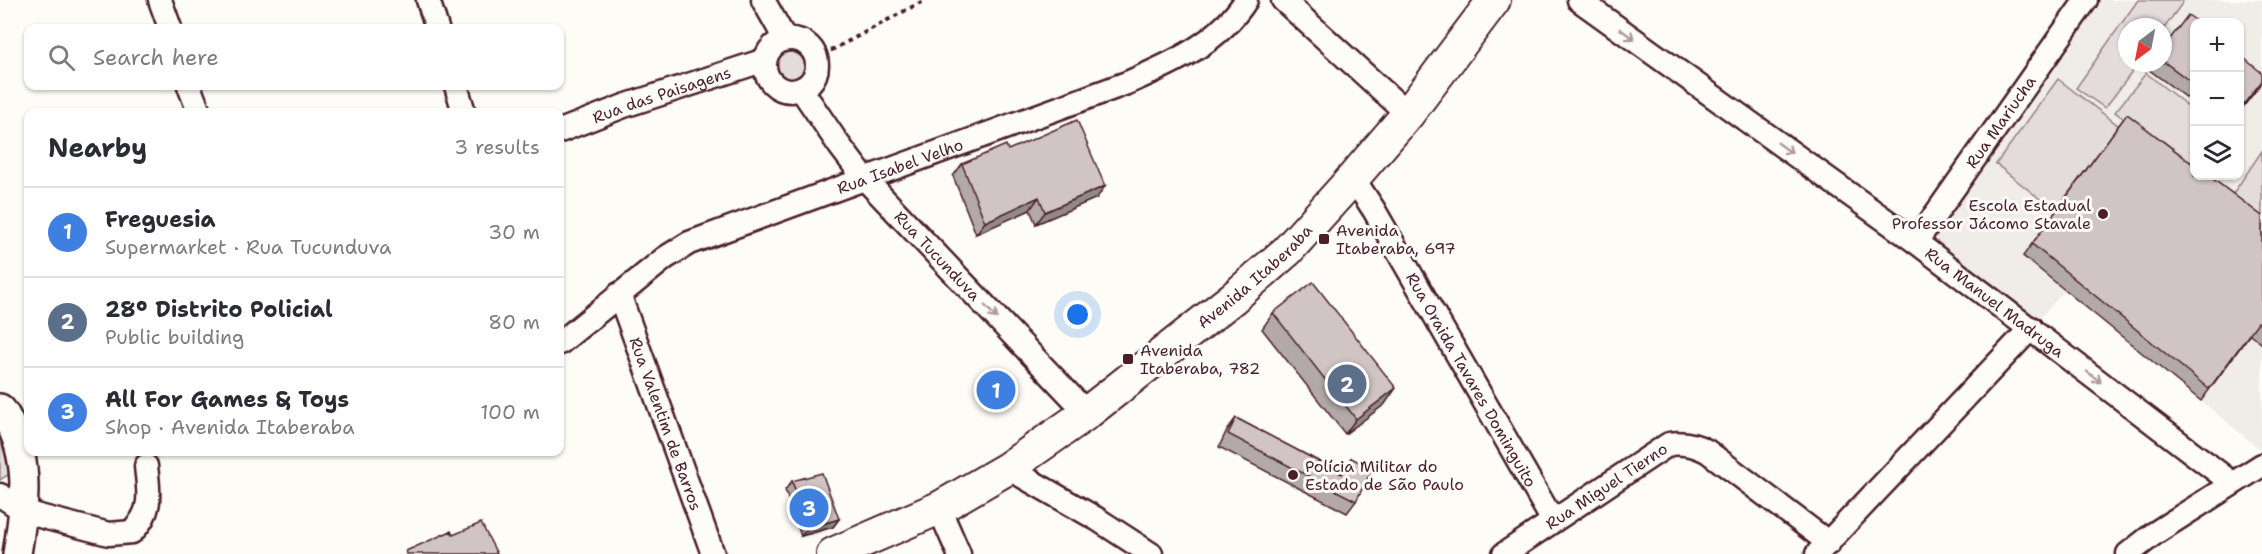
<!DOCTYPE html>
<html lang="en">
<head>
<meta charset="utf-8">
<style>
  body { margin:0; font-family:"Shantell Sans",sans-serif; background:#f2f2f3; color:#2b2b33 }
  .controls { position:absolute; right:18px; top:18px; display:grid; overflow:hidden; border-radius:12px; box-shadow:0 2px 4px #0004 }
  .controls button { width:54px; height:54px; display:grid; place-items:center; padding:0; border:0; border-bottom:2px solid #e1e1e2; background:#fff; color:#2b2b33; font:30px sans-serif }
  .compass { position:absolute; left:2118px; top:18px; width:54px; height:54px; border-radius:50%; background:#fff; box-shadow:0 2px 4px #0004; rotate:212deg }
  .you { position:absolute; left:1078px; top:315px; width:21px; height:21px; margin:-15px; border:4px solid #fff; border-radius:50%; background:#1a73e8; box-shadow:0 0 0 9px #1a73e833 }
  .badge { display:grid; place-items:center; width:39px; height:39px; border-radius:50%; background:#4a1f2b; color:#fff; font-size:20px; font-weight:700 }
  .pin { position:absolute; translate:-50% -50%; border:3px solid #fff; box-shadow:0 2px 6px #0006 }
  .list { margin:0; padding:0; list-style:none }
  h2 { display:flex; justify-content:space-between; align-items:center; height:78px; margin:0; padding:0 24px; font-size:26px }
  h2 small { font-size:20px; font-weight:400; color:#7c7c81 }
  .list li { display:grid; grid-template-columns:39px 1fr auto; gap:18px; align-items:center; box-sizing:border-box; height:90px; padding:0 24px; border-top:2px solid #e1e1e2 }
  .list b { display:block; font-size:22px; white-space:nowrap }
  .list p { margin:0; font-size:20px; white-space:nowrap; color:#7c7c81 }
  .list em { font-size:20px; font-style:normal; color:#7c7c81 }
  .icon { flex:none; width:33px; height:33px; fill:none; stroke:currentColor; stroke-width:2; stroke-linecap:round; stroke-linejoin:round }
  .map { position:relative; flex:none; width:2262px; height:554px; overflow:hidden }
  .search { position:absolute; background:#fff; box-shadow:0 2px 4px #0004; left:24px; top:24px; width:540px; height:66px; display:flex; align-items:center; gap:15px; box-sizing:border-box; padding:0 21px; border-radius:12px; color:#7c7c81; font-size:22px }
  .panel { position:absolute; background:#fff; box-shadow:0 2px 4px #0004; left:24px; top:108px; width:540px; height:348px; border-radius:12px }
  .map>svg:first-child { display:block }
</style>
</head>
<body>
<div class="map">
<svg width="2262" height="554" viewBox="0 0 2262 554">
  <rect width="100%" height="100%" fill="#fdfcf7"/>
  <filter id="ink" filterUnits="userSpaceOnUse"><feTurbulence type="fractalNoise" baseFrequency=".0167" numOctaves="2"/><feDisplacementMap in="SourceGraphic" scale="12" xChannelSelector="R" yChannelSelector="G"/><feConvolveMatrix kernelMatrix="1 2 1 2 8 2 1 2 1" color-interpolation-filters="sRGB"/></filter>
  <g filter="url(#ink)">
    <path fill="#f0ece8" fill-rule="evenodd" d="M2085 0H2262V448L2260 449 2065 290 2031 328 1919 253ZM2194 22H2240V176H2194ZM2127 27H2163V63H2127Z"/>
    <path fill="#e3dcda" stroke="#967e82" stroke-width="1.5" d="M2138 0H2180L2183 2 2163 30V27H2127V63H2139L2105 108 2076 88Z
      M772 69a17 17 0 1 1 34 0a17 17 0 1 1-34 0Z
      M2146 73 2194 111V160L2189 167 2115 112Z
      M2058 79 2119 126 2055 211 1996 164Z
      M2262 151V219L2232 195Z
      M0 428 12 450 11 473 0 480Z"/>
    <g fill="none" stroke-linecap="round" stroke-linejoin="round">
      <defs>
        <g id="minor">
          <path d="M160 0 170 28"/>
          <path d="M428 0 437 28"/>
          <path d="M763 0 785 39"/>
          <path d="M1283 0 1408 114"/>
          <path id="s1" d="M1579 0 1916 242 2232 483"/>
          <circle cx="791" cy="65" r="26"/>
          <path d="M189 86 199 112"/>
          <path d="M456 86 464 112"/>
          <path id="s2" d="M801 89 839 145 864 178 1087 413"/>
          <path id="s3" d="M560 131 624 106 765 60"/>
          <path id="s4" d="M1353 178 1374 210 1553 521"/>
          <path id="s5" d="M1916 242 2086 0"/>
          <path id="s6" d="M619 294 713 554"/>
          <path id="s7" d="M560 343 665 258 689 243 1127 83C1171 64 1219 43 1246 0"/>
          <path d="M1008 468 1097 519 1151 554"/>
          <path d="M0 495 24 511 43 517 109 534 132 532C153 511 149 494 146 466"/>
          <path d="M939 508 959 554"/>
          <path id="s8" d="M1504 554 1669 444C1683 442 1694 444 1707 451L1829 543"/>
          <path d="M1817 554 2031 328"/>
          <path d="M2128 554 2155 533 2262 465"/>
        </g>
        <path id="tertiary" d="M0 408C5 412 7 418 10 424 31 465 24 510 17 554"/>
        <g id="secondary">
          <path id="s9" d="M833 554 939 508 1008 468 1087 413 1233 298 1287 251 1353 178 1408 114 1494 0"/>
        </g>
      </defs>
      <use href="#minor" stroke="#4a1f2b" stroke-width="27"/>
      <use href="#tertiary" stroke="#4a1f2b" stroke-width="32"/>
      <use href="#secondary" stroke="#4a1f2b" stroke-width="36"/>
      <path stroke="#4a1f2b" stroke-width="4" stroke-dasharray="4.5 4.5" stroke-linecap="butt" d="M813 53 832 50 925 0"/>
      <use href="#minor" stroke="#fdfcf7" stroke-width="22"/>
      <use href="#tertiary" stroke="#fdfcf7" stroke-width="27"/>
      <use href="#secondary" stroke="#fdfcf7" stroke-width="32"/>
    </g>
    <path fill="#b3a9a9" stroke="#4a1f2b" stroke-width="1.5" d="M2194 22V103L2148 69 2152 63H2163V48Z
      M2127 114 2262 216V344L2250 334 2201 401 2023 256Z
      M1008 150 1097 198 1036 224 1030 210 976 234 953 176 962 164Z
      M1273 313 1385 404 1345 434 1262 329Z
      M1236 418 1341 473 1351 458 1356 501 1347 513 1219 447 1227 430Z
      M792 481 839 519 833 527 801 536 785 490Z"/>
    <path fill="#928a89" stroke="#4a1f2b" stroke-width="1.5" d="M2262 81 2257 89 2240 111V109Z
      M1105 186 1097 198 1036 224 1045 212Z
      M1039 197 1030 210 976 234 985 222Z
      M1396 388 1385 404 1345 434 1356 419Z
      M839 519 833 527 801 536 808 528Z"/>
    <path fill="#d0c5c4" stroke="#4a1f2b" stroke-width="1.5" d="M2188 15 2198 22H2194V84L2163 61V48Z
      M2240 55 2262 73V81L2240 109Z
      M2127 114 2194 165V176H2209L2262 216V325L2258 322 2209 389 2032 244Z
      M1077 120 1105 186 1045 212 1039 197 985 222 962 164 1006 145 1008 150Z
      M1313 282 1396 388 1356 419 1273 313Z
      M1236 418 1342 474 1351 458 1373 468 1356 501 1228 434Z
      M822 473 839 519 808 528 792 481Z
      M481 523 497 554H407L406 551 451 531 453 535Z"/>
    <defs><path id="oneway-shaft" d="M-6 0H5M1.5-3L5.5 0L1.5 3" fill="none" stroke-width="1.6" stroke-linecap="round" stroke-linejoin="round" transform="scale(1.5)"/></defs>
    <g stroke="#ac999b">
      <use href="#oneway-shaft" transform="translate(1627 34) rotate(36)"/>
      <use href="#oneway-shaft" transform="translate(1785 148) rotate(36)"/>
      <use href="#oneway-shaft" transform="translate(991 312) rotate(46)"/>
      <use href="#oneway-shaft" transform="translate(2094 377) rotate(38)"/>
    </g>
  </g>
  <g fill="#4a1f2b" stroke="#fdfcf7" stroke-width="2">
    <circle cx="2103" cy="214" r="6"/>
    <rect x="1318" y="233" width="12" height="12" rx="3"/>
    <rect x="1122" y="353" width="12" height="12" rx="3"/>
    <circle cx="1293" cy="475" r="6"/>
  </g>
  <g text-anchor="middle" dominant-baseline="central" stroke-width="6" stroke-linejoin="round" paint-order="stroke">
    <g font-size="16" fill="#4a1f2b" stroke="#fdfcf7">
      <text stroke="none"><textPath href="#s3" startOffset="108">Rua das Paisagens</textPath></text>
      <text stroke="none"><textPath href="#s5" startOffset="147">Rua Mariucha</textPath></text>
      <text stroke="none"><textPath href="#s7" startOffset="388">Rua Isabel Velho</textPath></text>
      <text stroke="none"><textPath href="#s2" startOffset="216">Rua Tucunduva</textPath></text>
      <text stroke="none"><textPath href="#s9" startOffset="508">Avenida Itaberaba</textPath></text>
      <text stroke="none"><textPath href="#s1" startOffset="514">Rua Manuel Madruga</textPath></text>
      <text stroke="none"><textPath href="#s4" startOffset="234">Rua Oraida Tavares Dominguito</textPath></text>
      <text stroke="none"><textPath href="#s6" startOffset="138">Rua Valentim de Barros</textPath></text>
      <text stroke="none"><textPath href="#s8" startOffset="123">Rua Miguel Tierno</textPath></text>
    </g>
    <g font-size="16" fill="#4a1f2b" stroke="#fdfcf7" text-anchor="start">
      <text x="2091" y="205" text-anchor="end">Escola Estadual<tspan x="2091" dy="18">Professor Jácomo Stavale</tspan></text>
      <text x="1336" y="230">Avenida<tspan x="1336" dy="18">Itaberaba, 697</tspan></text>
      <text x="1140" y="350">Avenida<tspan x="1140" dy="18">Itaberaba, 782</tspan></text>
      <text x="1305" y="466">Polícia Militar do<tspan x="1305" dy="18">Estado de São Paulo</tspan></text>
    </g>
  </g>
</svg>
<div class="controls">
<button>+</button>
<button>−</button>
<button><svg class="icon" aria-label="layers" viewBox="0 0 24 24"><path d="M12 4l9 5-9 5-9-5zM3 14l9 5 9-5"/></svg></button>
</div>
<svg class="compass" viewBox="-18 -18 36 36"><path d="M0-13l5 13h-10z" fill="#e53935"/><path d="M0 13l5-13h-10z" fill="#7c7c81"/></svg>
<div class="you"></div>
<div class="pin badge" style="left:996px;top:390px;background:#3f7fe0">1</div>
<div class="pin badge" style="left:1347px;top:384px;background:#5c6f8a">2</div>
<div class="pin badge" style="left:809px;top:508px;background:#3f7fe0">3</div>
<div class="search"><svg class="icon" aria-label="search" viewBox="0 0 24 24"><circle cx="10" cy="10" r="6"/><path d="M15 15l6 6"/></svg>Search here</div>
<section class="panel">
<h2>Nearby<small>3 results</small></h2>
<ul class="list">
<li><span class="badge" style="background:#3f7fe0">1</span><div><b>Freguesia</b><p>Supermarket · Rua Tucunduva</p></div><em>30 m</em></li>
<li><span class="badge" style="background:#5c6f8a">2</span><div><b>28º Distrito Policial</b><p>Public building</p></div><em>80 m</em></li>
<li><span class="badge" style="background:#3f7fe0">3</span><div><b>All For Games &amp; Toys</b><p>Shop · Avenida Itaberaba</p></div><em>100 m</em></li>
</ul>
</section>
</div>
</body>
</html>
